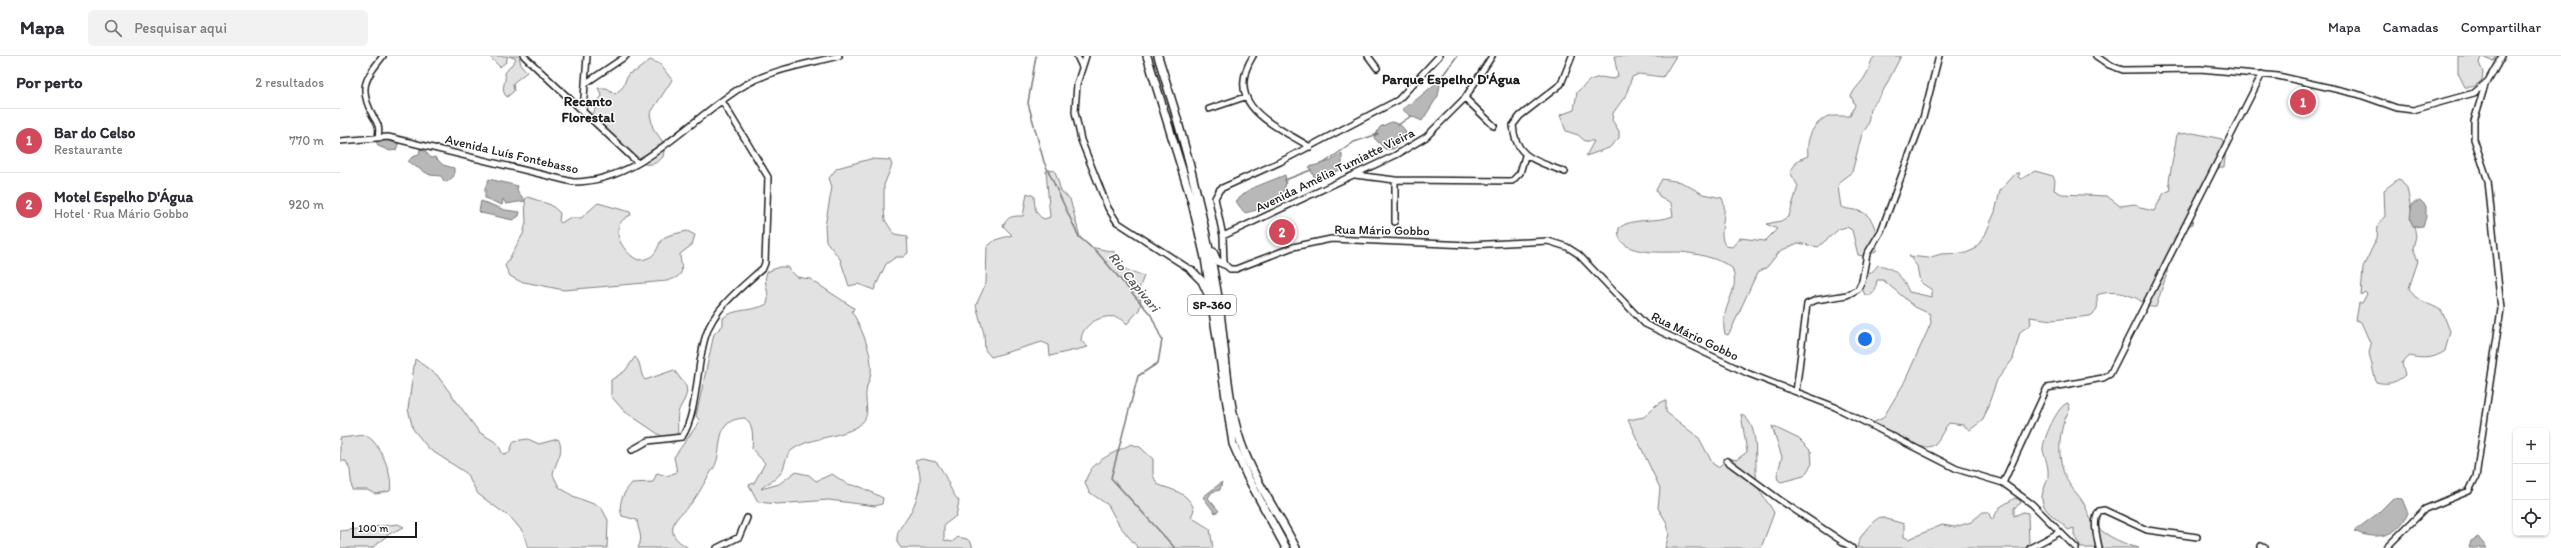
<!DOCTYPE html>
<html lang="pt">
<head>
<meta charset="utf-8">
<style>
  body { margin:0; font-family:Itim,sans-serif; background:#f2f2f3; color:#2b2b33 }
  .controls { position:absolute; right:12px; bottom:12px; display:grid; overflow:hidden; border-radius:6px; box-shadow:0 1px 3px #0004 }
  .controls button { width:36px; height:36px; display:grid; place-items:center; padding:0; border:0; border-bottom:1px solid #e1e1e2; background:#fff; color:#2b2b33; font:20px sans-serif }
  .scale { position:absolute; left:12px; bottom:10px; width:65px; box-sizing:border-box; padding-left:4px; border:2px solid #1c1c1c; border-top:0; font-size:11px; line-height:14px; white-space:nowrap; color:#1c1c1c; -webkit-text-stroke:3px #fff; paint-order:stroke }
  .you { position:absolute; left:1525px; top:283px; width:14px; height:14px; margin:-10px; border:3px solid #fff; border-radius:50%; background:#1a73e8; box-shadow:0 0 0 6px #1a73e833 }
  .badge { display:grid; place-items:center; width:26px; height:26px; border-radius:50%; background:#d1495b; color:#fff; font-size:13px; font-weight:700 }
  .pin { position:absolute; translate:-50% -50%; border:2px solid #fff; box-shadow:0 1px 4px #0006 }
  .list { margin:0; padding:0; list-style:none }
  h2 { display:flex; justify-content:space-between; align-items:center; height:52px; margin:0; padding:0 16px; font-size:17px }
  h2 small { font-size:13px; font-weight:400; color:#7c7c81 }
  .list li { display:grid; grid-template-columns:26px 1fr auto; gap:12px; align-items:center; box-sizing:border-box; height:64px; padding:0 16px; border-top:1px solid #e1e1e2 }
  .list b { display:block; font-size:15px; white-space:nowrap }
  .list p { margin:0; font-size:13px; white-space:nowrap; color:#7c7c81 }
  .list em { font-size:13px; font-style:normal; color:#7c7c81 }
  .icon { flex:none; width:22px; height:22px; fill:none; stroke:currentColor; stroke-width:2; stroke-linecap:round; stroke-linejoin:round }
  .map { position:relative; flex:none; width:2221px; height:492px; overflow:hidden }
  header { display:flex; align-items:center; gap:24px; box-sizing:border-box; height:56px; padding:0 20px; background:#fff; border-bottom:1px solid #e1e1e2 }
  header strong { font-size:19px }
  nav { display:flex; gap:22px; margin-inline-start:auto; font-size:14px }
  .search { width:280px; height:36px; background:#f2f2f3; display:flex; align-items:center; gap:10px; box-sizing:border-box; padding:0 14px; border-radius:6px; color:#7c7c81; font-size:15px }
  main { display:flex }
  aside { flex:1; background:#fff }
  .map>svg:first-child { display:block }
</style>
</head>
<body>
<header>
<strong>Mapa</strong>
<div class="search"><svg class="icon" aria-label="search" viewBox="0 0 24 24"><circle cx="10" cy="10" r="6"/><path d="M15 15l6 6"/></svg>Pesquisar aqui</div>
<nav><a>Mapa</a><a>Camadas</a><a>Compartilhar</a></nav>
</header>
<main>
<aside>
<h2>Por perto<small>2 resultados</small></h2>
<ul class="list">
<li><span class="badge">1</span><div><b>Bar do Celso</b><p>Restaurante</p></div><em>770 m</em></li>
<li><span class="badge">2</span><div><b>Motel Espelho D'Água</b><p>Hotel · Rua Mário Gobbo</p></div><em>920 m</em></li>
</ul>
</aside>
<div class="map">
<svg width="2221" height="492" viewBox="0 0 2221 492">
  <rect width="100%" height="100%" fill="#fff"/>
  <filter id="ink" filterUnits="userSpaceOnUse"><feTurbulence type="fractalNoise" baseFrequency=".025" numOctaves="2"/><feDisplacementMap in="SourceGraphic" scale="8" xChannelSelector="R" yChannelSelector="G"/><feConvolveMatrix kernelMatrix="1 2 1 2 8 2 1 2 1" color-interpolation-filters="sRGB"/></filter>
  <g filter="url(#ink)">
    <path fill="#e2e2e2" stroke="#7f7f7f" d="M149 0H168L166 6 160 11Z
      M169 0H179L181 9 187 16 173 27 174 35 167 41C159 33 167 26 165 17L176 3Z
      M1274 0H1336L1323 21 1299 18 1292 21 1286 39 1273 57 1272 64 1279 75V82L1269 92 1246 100 1254 85H1245L1238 79 1226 75 1220 59 1234 54 1237 36 1250 24 1260 21 1274 23 1278 20Z
      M1535 0H1561L1541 39 1530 53 1528 69 1522 78 1512 116 1500 125 1498 131 1501 151C1508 154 1515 153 1522 156 1535 161 1539 183 1536 195L1528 201 1518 199 1512 174 1507 171 1499 173 1478 191 1458 187 1440 195 1427 211 1417 217 1391 274 1388 279 1385 278C1378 251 1402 236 1392 212 1379 202 1355 197 1339 196 1322 196 1273 200 1279 172 1292 161 1316 167 1333 160L1331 147 1319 140 1316 134 1322 123 1341 126 1363 138 1382 142C1389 156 1376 179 1386 190L1392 191 1400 182 1425 185 1437 173 1426 168 1441 165 1449 160 1458 130 1450 116 1458 104 1468 100C1466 83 1472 68 1488 60H1510L1515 49 1511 40C1515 31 1523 26 1527 17 1531 10 1529 6 1535 0Z
      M2118 0H2159L2153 5 2144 0 2141 1 2139 7 2143 16 2142 24C2137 29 2133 32 2125 31L2118 17Z
      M310 4 320 8 332 24 310 58 313 72 325 89 323 101C303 124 274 87 261 75 256 69 250 66 245 60H251C257 53 256 46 262 40L258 32H267L275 38 283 31 288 18 296 15Z
      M1853 77 1882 83 1886 93 1884 111H1880L1867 125 1863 137 1855 143 1852 168 1835 180 1836 186 1829 197 1827 217 1816 251C1807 253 1800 242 1791 240 1781 236 1767 235 1757 239 1757 248 1760 255 1750 260L1712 264 1690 261 1691 268 1680 276 1673 303 1657 324 1643 364 1630 374 1623 369 1609 367C1603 373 1601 382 1595 388 1581 400 1544 375 1530 368L1543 362 1564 327 1591 267 1590 258 1575 251 1543 224H1537L1535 235 1531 239H1525L1521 230 1525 217 1532 216 1538 209C1554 211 1563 221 1569 236L1592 241V234L1580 226 1577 210 1569 200 1588 202 1601 198 1626 197 1635 193 1645 179 1655 156 1660 135 1676 117H1680L1678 121 1681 123 1695 115 1713 120 1715 124 1714 134 1722 138 1767 140 1780 150 1795 148 1800 152 1814 155 1824 137 1831 134 1829 125 1837 78Z
      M530 103 550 104 552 109 544 129V153L545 164 554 178 567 180 568 197 563 201H556L546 208 534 234 518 228 509 230 500 203 486 185 485 170 492 131 489 122 497 112Z
      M709 114 715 115 721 135 730 143 740 181 750 191 775 196C787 218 781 211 804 220L799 233 801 247 799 254 787 268C775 252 741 264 741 285L748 291 710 300 709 289 702 286 651 301 645 294 644 278 636 249 646 227 647 191 655 184 672 179 663 170C668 160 672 160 683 160L687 137 694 140C695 150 694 158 704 163L710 161 706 115Z
      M2058 123 2061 124 2067 132 2076 180 2073 192 2078 205 2069 232C2074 245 2090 247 2102 255L2110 275 2105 295C2094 303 2082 303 2070 300L2062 307 2065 319C2056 327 2048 329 2036 326L2029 297 2031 289 2021 266 2016 264 2019 247H2022L2027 238 2025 236 2021 239 2023 211 2037 182 2038 169 2045 160 2044 134Z
      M188 141 211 149 220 157 219 165 221 167 229 162H241L258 147 290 156 291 159C267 168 280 195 298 204 321 203 315 187 325 181 331 178 340 177 347 175L355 179 352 189 340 198C341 215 347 219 327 225L224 234 179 225 170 220 165 210 183 178 186 167 185 143Z
      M439 211H447L457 221 470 223 514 252 512 256C521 270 533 299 531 316 531 323 526 329 526 336 525 351 532 361 517 371 501 381 467 382 452 394 444 401 446 411 440 418 435 425 426 427 421 433L439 428 455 416 469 419 476 425 492 418 507 428 521 431 543 442 542 448 535 450 489 444 437 448 418 446 409 429 414 427 425 407 412 393C413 381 414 370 405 362 371 363 385 396 373 413 366 423 361 434 354 444 347 454 330 463 333 477 335 484 343 488 348 492H298C304 480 298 476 297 464L282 460C277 447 284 436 292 427L313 426 317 417 327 420 337 416 334 401 360 365 356 360 374 278 383 269V262C394 252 413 256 427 248 431 237 422 228 427 216Z
      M295 301C302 307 299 317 305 324L334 314 346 330C349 341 341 347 338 357 336 366 341 382 333 388L284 355 271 340V324L285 315Z
      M75 303 97 319 139 376 157 387 163 398 169 397 174 385 188 383 199 388 218 383C226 396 214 407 213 419L219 431 233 440 261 451 268 464 267 492H188L183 476 172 463 138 438 126 417 89 393 73 373 68 353Z
      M1326 344V356L1359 382 1373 408 1378 411 1390 402 1396 404 1407 396 1401 358C1423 371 1412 409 1418 430 1421 441 1430 447 1434 457L1421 492H1325L1329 478 1327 467 1318 452 1320 432 1288 364 1304 361 1316 349Z
      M1728 347 1730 353C1718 372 1716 403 1727 424 1731 432 1738 438 1743 446 1748 454 1749 464 1756 470 1766 480 1786 489 1799 492H1741L1734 479V472L1728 474C1721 464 1704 458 1702 444 1701 436 1707 428 1708 420 1709 410 1705 403 1703 394 1702 385 1718 348 1728 347Z
      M1432 370 1459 383 1471 395 1472 408 1464 420 1441 426 1438 424 1437 419 1442 401Z
      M25 379C40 385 54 421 50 435L36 438 27 434H12L10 414 6 405H0V382Z
      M791 388 800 391 813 403V419L817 428C831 434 849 436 854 454L851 461 870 473 873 492H798L779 469 768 449 749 436 745 427C750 404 773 398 791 388Z
      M582 403 596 406C607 418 608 433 619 445L616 460 604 469V484L612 486 618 481 627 483 632 488V492H561L557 486C556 474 562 470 568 461 577 445 586 422 575 405Z
      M1675 442 1680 444 1681 447 1674 452V460L1683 456 1688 457 1689 488 1687 492H1517C1518 481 1530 467 1540 461L1564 468V481L1569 483 1602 469 1615 471 1631 466 1643 456H1648L1652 464 1660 451Z
      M58 468 64 471 49 478 32 492H0V475Z"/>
    <path fill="#b8b8b8" stroke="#7a7a7a" d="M1101 23 1098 40 1082 65 1069 59 1062 53 1077 43Z
      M1051 66C1060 67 1067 72 1066 83L1053 93H1045L1034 82 1040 71Z
      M40 82 59 86 56 94 50 95 38 90 36 85Z
      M80 93 85 95 91 102 95 101 103 109 114 112V120L107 126 104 125 101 120 90 119 68 106 72 101 79 99Z
      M1002 97V113L976 124 969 111 991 105Z
      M945 119C951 142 923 154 904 157L896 145 910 133Z
      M149 123 178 130 177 134 185 145 166 148 163 143 162 149 145 142V132Z
      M2080 144 2086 150V161L2083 170 2073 171 2070 162 2072 148Z
      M141 145 165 154 180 156 179 160 173 164 141 157 139 155Z
      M882 426 880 434 872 436 868 442 879 455 875 457 863 441Z
      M2053 442 2062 443 2068 457C2058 481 2036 485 2014 475L2037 458Z
      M2138 481 2147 492H2129L2131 485Z"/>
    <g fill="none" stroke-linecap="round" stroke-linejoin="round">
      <path stroke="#7a7a7a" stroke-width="1.5" d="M696 0 688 47 704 106 739 181 757 196 811 259 822 284 818 307 798 320 771 422 835 492
        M1097 27 1117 0
        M1058 69 1071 60
        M984 107 1014 86 1038 78
        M945 124 971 114"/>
      <defs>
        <path id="minor" d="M184 0 298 107
          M737 0 742 11
          M746 0 737 28 735 56 741 84 768 152 777 166 851 214
          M913 0C882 50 935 69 970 91
          M1028 0 1037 12
          M1099 0 1058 44 940 106 880 133 875 142 883 180 884 208 890 213H896L953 191 991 183 1129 189 1208 185 1227 191 1238 198 1305 268 1407 317 1495 351 1617 413 1663 427 1692 448 1736 492
          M1756 0 1769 9 1783 14 1860 13 1938 20 2017 38 2057 52 2073 54 2134 37 2148 25 2162 0
          M246 27 286 0
          M1125 42 1154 70
          M869 53 905 41
          M243 56 247 0
          M38 81C40 72 38 67 33 60 18 32 25 23 43 0
          M0 85 48 81 233 126C303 126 349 62 405 29 433 13 468 8 499 0
          M1225 116C1198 105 1175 103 1173 69L1180 60 1221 28 1232 0
          M1015 119 1055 124 1172 125 1180 117 1185 100
          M1055 124V166
          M883 180 1056 99 1086 81 1125 42 1152 0
          M1456 336 1467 248 1476 244 1507 239 1518 233 1522 225 1527 198 1541 175 1583 62 1599 0
          M292 394 308 385 342 381C358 357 356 308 366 279 374 252 403 230 423 212L425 207 428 121 382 45
          M1387 405 1440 444 1512 492
          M1663 427 1707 332 1763 322 1770 318 1922 18
          M1921 490 1925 492
          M377 492 399 481 407 462
          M1690 492 1720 476
          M1759 492C1757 480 1752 466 1759 455L1764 454 1807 474 1857 481
          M2046 492 2085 453 2129 435 2136 421 2161 253 2148 125 2134 83V65L2145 29"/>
        <path id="highway" d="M807 0 852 146 865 202 893 388 907 420 946 492
          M818 0C843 77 863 155 877 235 885 282 886 344 901 387 914 424 938 457 956 492
          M873 196 877 205 884 208
          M851 214 862 225 868 238"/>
      </defs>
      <use href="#minor" stroke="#1c1c1c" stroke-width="8"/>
      <use href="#highway" stroke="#1c1c1c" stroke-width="10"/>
      <use href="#minor" stroke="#fff" stroke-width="5"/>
      <use href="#highway" stroke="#fff" stroke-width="7"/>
    </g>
  </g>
  <g text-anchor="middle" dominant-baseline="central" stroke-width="3" stroke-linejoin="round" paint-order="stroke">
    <rect fill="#fff" stroke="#606060" stroke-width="1" x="848" y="239" width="48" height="20" rx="3"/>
    <g font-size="12" font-weight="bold" fill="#1c1c1c">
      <text x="872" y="249">SP-360</text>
    </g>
    <g font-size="13" fill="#1c1c1c" stroke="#fff">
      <text transform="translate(172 98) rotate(13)">Avenida Luís Fontebasso</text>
      <text transform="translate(995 114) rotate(-26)">Avenida Amélia Tumiatte Vieira</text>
      <text transform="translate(1042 174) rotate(1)">Rua Mário Gobbo</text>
      <text transform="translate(1355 280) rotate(26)">Rua Mário Gobbo</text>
    </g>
    <g font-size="14" font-weight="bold" fill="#1c1c1c" stroke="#fff">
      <text x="1111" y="23">Parque Espelho D'Água</text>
      <text x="248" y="45">Recanto<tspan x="248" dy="16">Florestal</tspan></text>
    </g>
    <g font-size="14" font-style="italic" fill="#5a5a5a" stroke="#fff">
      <text transform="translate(794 226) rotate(51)">Rio Capivari</text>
    </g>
  </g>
</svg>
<div class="controls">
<button>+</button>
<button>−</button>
<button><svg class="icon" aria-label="locate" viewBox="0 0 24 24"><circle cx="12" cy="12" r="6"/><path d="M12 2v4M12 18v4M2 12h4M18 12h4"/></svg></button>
</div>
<div class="scale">100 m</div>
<div class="you"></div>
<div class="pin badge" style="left:1963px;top:46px">1</div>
<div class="pin badge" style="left:942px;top:176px">2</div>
</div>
</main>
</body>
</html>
